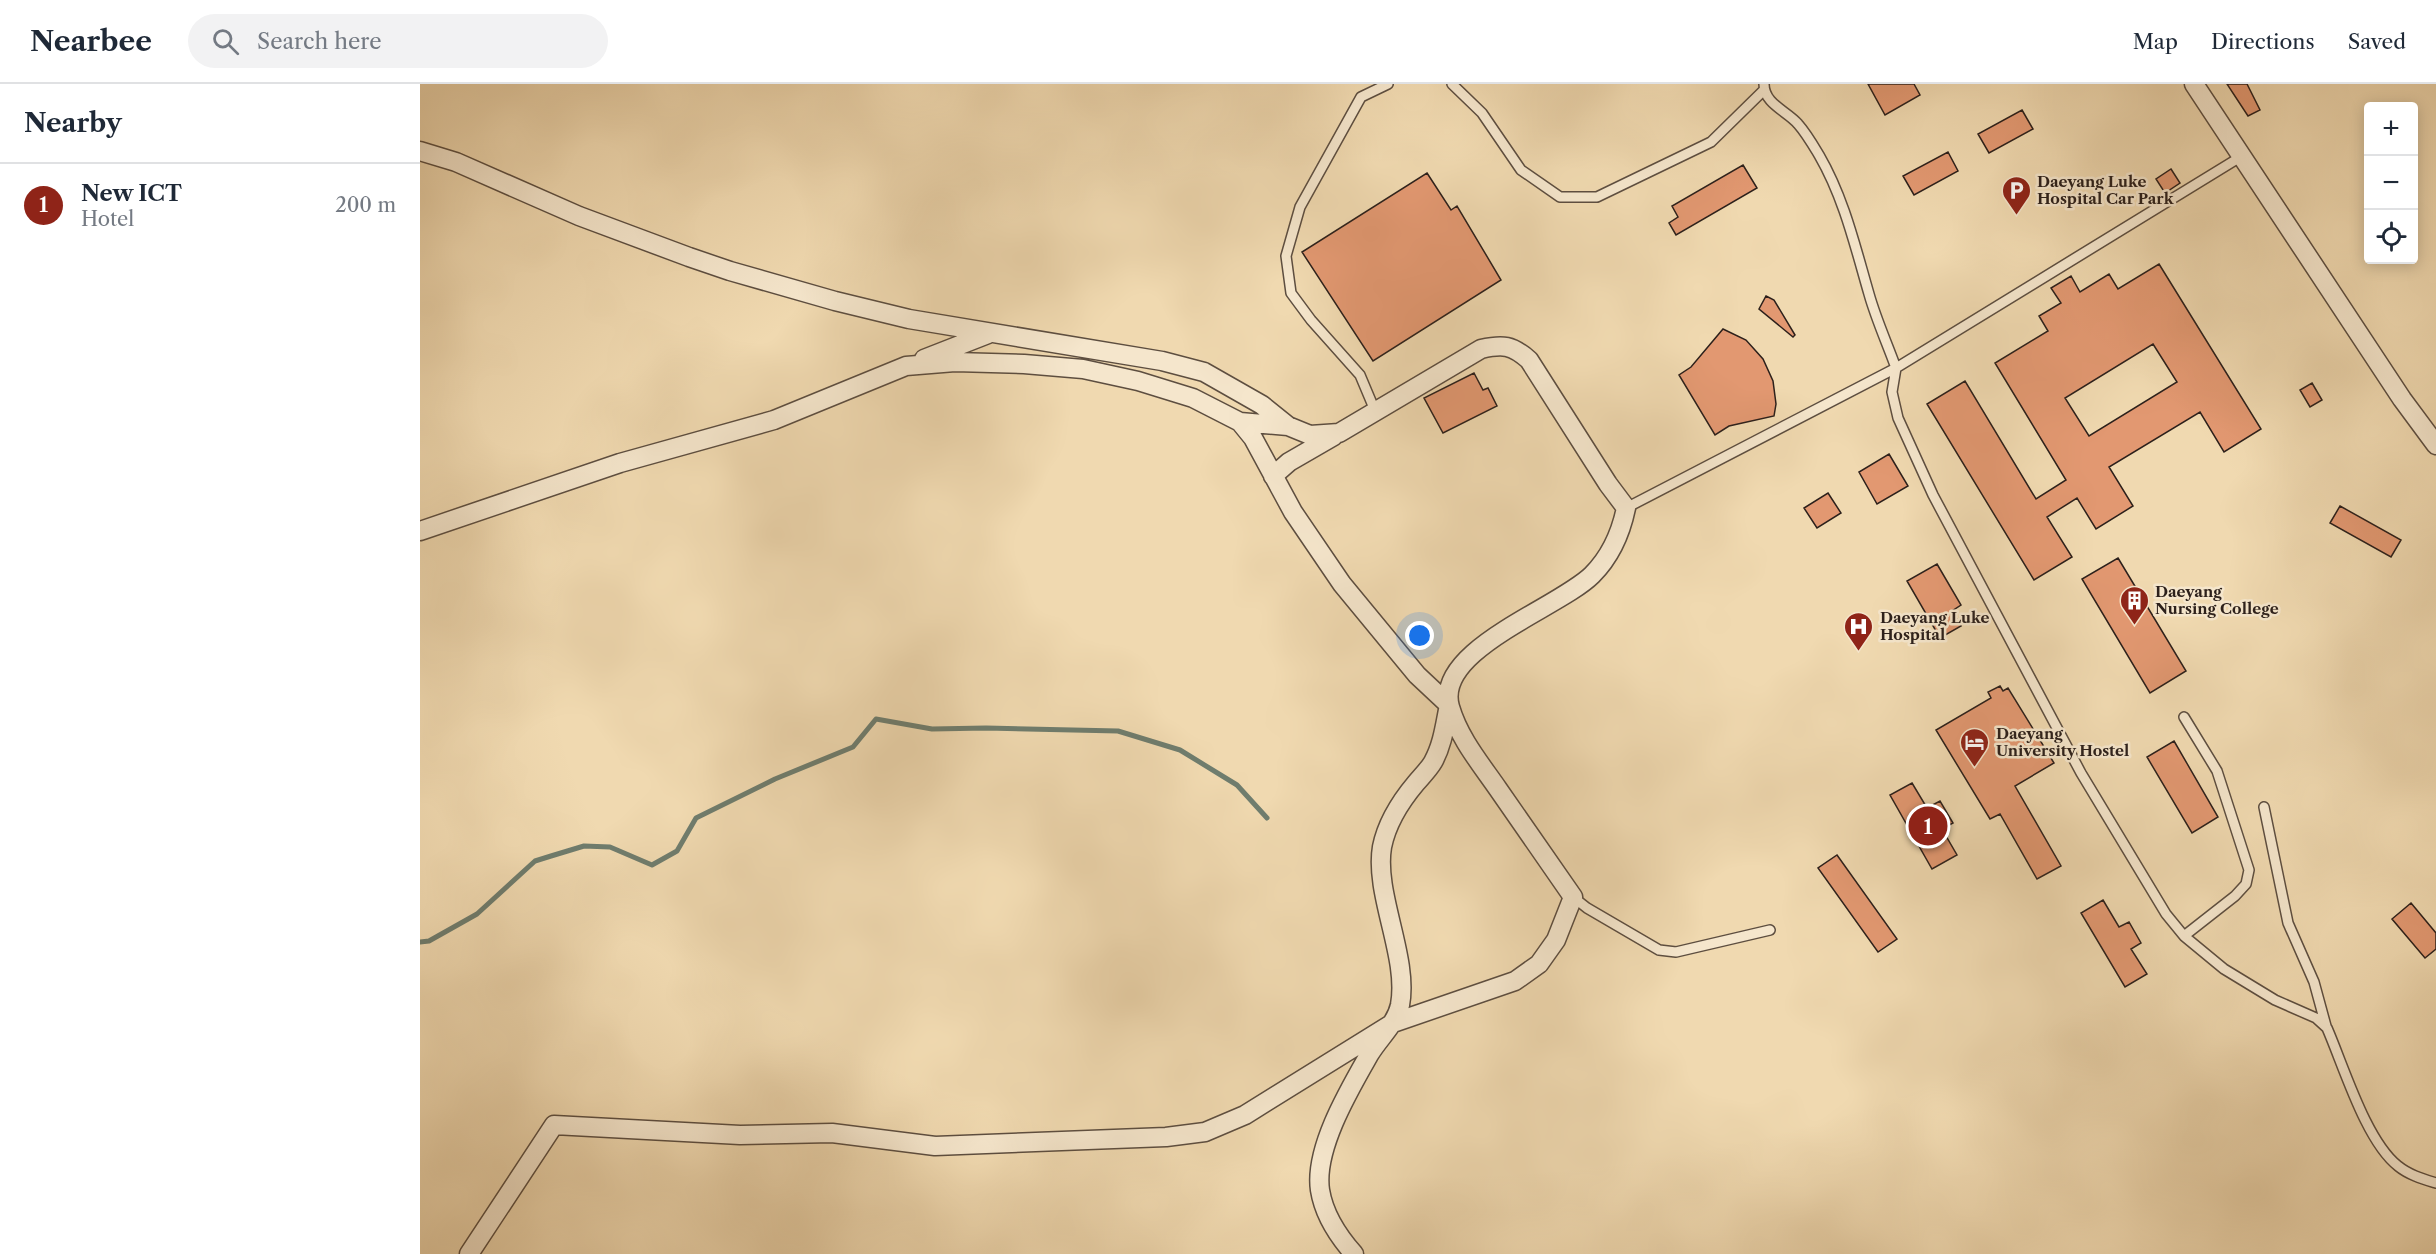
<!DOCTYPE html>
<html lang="en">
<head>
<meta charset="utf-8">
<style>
  body { margin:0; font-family:"Libre Caslon Text",serif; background:#f2f2f3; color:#1f2937 }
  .controls { position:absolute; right:18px; top:18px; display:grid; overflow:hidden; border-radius:6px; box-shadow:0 3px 15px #0003 }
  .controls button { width:54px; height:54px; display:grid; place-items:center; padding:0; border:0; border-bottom:2px solid #e0e1e3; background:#fff; color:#1f2937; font:30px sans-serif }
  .you { position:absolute; left:1000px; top:552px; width:21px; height:21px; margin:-15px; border:4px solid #fff; border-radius:50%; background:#1a73e8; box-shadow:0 0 0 9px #1a73e833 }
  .badge { display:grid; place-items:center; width:39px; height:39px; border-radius:50%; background:#8f2418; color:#fff; font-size:20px; font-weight:700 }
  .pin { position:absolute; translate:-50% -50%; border:3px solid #fff; box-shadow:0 2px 6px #0006 }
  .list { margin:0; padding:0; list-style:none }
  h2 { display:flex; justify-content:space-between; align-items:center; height:78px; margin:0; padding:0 24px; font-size:26px }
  h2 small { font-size:20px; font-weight:400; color:#747a83 }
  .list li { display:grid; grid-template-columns:39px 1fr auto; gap:18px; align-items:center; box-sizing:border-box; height:84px; padding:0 24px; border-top:2px solid #e0e1e3 }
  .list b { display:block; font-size:22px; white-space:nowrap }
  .list p { margin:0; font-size:20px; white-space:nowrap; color:#747a83 }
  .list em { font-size:20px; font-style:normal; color:#747a83 }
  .icon { flex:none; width:33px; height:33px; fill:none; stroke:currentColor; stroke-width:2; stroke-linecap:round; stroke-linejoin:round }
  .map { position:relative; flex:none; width:2016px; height:1170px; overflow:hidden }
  header { display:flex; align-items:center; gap:36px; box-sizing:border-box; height:84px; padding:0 30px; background:#fff; border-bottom:2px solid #e0e1e3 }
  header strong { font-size:28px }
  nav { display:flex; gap:33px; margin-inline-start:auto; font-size:21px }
  .search { width:420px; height:54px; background:#f2f2f3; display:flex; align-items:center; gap:15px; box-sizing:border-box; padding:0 21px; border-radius:33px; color:#747a83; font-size:22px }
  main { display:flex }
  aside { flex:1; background:#fff }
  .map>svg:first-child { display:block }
</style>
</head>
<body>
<header>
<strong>Nearbee</strong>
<div class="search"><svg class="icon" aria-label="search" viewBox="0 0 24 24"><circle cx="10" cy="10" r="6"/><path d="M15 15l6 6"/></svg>Search here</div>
<nav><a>Map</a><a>Directions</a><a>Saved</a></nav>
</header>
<main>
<aside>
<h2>Nearby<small></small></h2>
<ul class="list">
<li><span class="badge">1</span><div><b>New ICT</b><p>Hotel</p></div><em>200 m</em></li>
</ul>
</aside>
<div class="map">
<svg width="2016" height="1170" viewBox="0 0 2016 1170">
  <rect width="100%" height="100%" fill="#f0d9b0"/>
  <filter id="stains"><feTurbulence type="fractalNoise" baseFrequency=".00333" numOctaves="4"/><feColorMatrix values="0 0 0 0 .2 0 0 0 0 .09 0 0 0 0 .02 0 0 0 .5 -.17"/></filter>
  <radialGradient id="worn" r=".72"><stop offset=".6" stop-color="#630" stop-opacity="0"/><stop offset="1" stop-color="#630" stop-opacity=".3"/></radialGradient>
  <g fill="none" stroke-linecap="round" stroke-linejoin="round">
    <path stroke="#6f7d6e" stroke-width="5" d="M0 858 9 857 57 830 115 777 131 772 164 762 190 763 232 781 257 767 276 734 355 695 433 663 456 635 512 645 566 644 698 647 760 666 817 701 847 734"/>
  </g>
  <path fill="#e29871" stroke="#2c201b" stroke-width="1.5" fill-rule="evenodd" d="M1448 0H1494L1500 11 1465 31Z
    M1807 0H1827L1840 26 1828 32Z
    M1602 26 1613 45 1569 69 1558 50Z
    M1528 68 1538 87 1494 111 1483 92Z
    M1323 81 1337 104 1256 151 1249 139 1258 133 1252 122Z
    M1751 85 1760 99 1745 109 1736 95Z
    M1007 89 1031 126 1037 122 1081 196 953 277 882 168Z
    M1739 180 1841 345 1804 368 1780 328 1689 383 1713 422 1676 445 1657 414 1627 433 1652 473 1614 496 1507 320 1545 297 1616 415 1646 396 1575 279 1628 247 1619 232 1641 219 1631 204 1651 192 1660 208 1689 190 1698 205ZM1733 260 1757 298 1669 352 1645 314Z
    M1346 212 1354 216 1375 251 1373 253 1339 225Z
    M1303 245 1326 256 1343 275 1353 297 1356 320 1354 332 1309 342 1295 351 1259 291 1271 283Z
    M1054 289 1063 306 1068 304 1077 322 1023 349 1004 314Z
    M1892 299 1902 316 1890 323 1880 306Z
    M1469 370 1488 402 1457 420 1439 388Z
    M1408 409 1421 429 1397 444 1384 424Z
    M1920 422 1981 456 1971 473 1910 439Z
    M1698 474 1766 587 1730 609 1662 495Z
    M1517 480 1541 521 1532 527 1541 542 1520 554 1487 497Z
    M1580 602 1583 607 1588 604 1634 679 1595 702 1641 782 1617 795 1580 730 1570 735 1516 646 1571 614 1568 608Z
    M1754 657 1798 733 1772 749 1727 673Z
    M1492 699 1507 724 1520 717 1533 739 1522 745 1537 771 1512 785 1470 711Z
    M1417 771 1477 855 1458 868 1398 784Z
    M1683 816 1699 843 1709 838 1721 859 1711 865 1727 890 1705 903 1661 829Z
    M1991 819 2016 849V865L2005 874 1972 835Z"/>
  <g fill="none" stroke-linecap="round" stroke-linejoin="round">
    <defs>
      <path id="lane" d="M1032 0 1062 29 1101 86 1140 113H1177L1291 58 1344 6
        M1822 72 1476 284 1472 308 1478 334 1513 411 1661 689 1746 830 1764 852 1804 885 1855 916 1896 934 1907 944C1924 983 1946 1057 1978 1082 1989 1091 2003 1095 2016 1099
        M956 329 940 291 891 236 871 209 866 172 880 123 941 13 968 0
        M1206 424 1476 284C1467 259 1456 235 1449 210 1435 162 1424 114 1399 71 1393 61 1386 49 1378 40 1367 27 1344 20 1344 0
        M1764 633 1797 687 1829 786 1826 800 1815 812 1764 852
        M1844 723 1868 839 1894 898 1906 942
        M1153 813 1167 824 1239 866 1256 868 1350 846"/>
      <path id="street" d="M1774 0 1982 315 2016 361
        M0 67 36 78 159 132 269 173 310 187 415 217 489 235 742 277 784 288 842 321 868 342 890 351 919 349 1061 265C1083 260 1092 261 1109 276L1188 400 1206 424C1201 448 1190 473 1172 491 1139 524 1013 566 1030 623 1039 654 1060 679 1078 705 1103 741 1128 777 1153 813L1136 856 1119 880 1095 897 973 939 825 1031 785 1048 746 1053 515 1062 412 1049 320 1051 134 1041 49 1170
        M504 275 568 250
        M820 338 868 342
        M853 392 869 378 914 352
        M0 447 200 379 354 336 486 282 535 278 604 280 663 285 718 297 773 314 820 338 833 354 873 428 922 500 997 591 1029 621C1025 640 1023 660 1013 678 1009 685 1002 692 996 699 980 718 967 738 962 763 954 810 989 873 980 921 976 940 959 954 949 971 929 1006 894 1065 900 1106 904 1131 918 1152 934 1170"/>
    </defs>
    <use href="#lane" stroke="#5d4e40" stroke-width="12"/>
    <use href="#street" stroke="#5d4e40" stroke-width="21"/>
    <use href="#lane" stroke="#f5e6cc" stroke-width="9"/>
    <use href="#street" stroke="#f5e6cc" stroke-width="18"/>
  </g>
  <defs>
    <symbol id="parking-pin" viewBox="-11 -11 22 30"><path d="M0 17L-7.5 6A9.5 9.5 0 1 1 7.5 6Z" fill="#8f2418" stroke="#f5e6cc"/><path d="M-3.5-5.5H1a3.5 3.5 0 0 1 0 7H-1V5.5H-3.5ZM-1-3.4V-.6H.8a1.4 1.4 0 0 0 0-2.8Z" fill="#fff"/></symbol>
    <symbol id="building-pin" viewBox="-11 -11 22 30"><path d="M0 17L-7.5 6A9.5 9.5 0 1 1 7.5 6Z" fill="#8f2418" stroke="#f5e6cc"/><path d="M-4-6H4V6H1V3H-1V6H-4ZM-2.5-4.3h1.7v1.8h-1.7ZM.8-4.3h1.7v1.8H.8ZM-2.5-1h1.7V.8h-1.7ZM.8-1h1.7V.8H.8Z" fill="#fff"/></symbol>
    <symbol id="hospital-pin" viewBox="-11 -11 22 30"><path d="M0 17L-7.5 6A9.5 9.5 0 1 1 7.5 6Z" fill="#8f2418" stroke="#f5e6cc"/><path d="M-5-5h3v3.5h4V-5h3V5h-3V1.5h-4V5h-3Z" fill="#fff"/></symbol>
    <symbol id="hotel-pin" viewBox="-11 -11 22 30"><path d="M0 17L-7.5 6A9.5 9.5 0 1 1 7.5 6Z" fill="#8f2418" stroke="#f5e6cc"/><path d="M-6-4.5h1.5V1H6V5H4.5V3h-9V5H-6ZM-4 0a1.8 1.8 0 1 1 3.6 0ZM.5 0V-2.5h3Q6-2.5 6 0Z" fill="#fff"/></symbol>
  </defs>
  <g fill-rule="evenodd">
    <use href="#parking-pin" x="1580" y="90" width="33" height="45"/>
    <use href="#building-pin" x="1698" y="500" width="33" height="45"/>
    <use href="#hospital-pin" x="1422" y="526" width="33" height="45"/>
    <use href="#hotel-pin" x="1538" y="642" width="33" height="45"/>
  </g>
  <g text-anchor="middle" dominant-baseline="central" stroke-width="5" stroke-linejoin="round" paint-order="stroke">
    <g font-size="15" font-weight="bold" fill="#2c201b" stroke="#f5e6cc" text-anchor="start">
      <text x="1617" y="97">Daeyang Luke<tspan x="1617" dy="17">Hospital Car Park</tspan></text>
      <text x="1735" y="507">Daeyang<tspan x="1735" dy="17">Nursing College</tspan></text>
      <text x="1460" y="533">Daeyang Luke<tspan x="1460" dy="17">Hospital</tspan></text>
      <text x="1576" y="649">Daeyang<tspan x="1576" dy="17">University Hostel</tspan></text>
    </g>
  </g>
  <rect width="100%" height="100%" filter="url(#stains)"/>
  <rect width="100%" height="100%" fill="url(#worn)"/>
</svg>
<div class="controls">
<button>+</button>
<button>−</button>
<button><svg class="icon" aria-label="locate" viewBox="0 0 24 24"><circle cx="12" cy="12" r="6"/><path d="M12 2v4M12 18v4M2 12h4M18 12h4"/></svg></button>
</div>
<div class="you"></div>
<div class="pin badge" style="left:1508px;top:742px">1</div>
</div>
</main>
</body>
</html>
